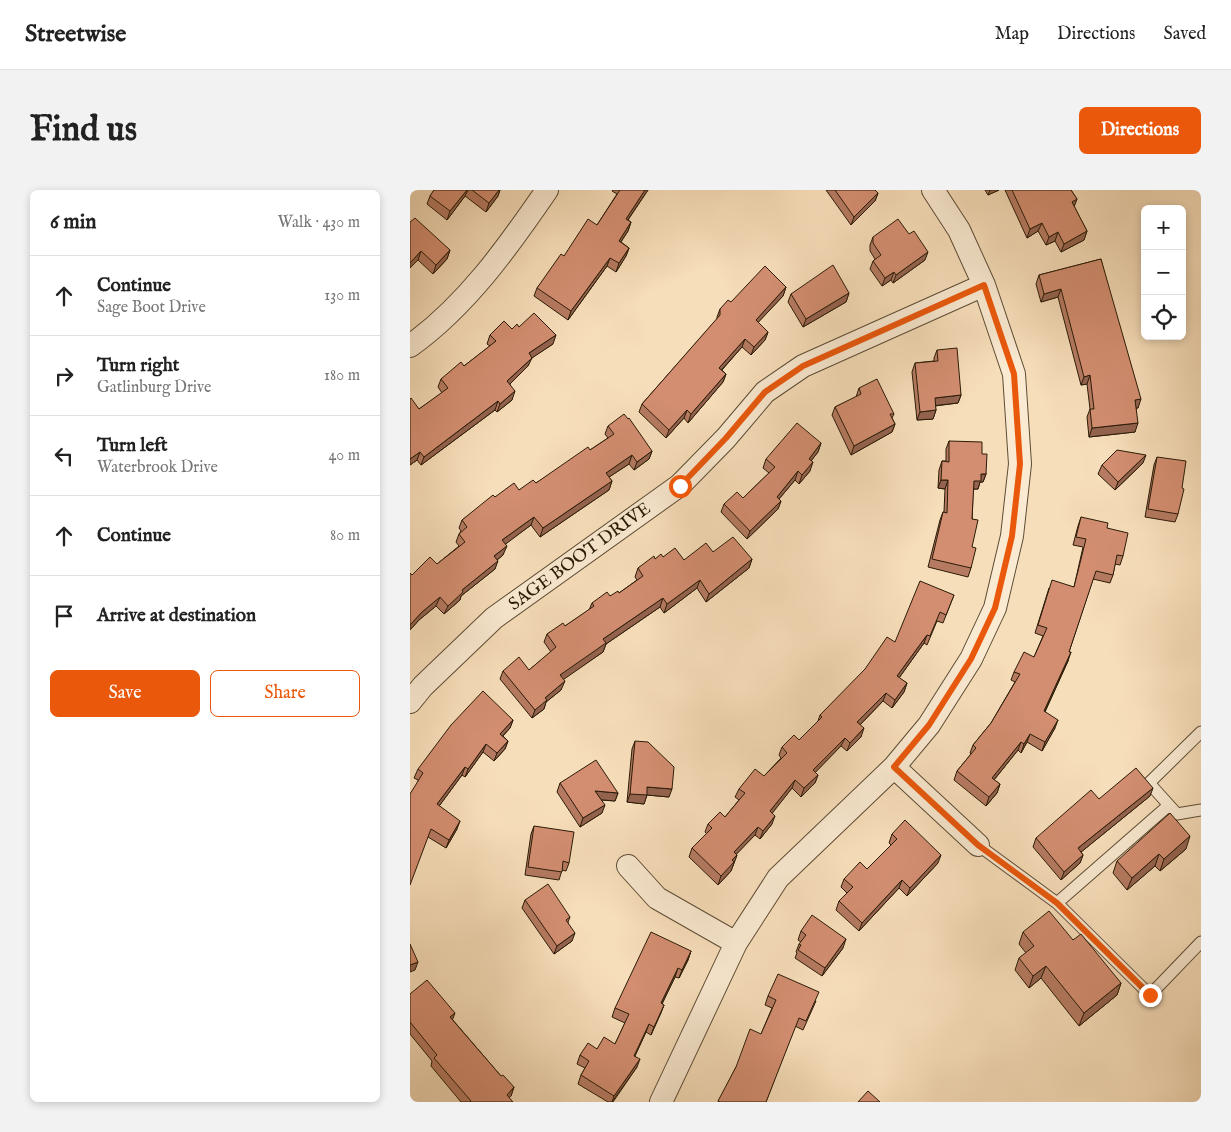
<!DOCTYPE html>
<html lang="en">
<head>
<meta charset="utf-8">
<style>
  body { margin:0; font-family:"IM FELL English",serif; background:#f2f2f2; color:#222 }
  .controls { position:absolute; right:15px; top:15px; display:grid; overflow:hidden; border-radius:8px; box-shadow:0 2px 8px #0003 }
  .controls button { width:45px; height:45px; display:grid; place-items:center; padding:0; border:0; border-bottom:1px solid #e0e0e0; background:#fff; color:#222; font:25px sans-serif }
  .stop { position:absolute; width:15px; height:15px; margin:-11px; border:4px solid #ea580c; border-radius:50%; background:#fff }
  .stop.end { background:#ea580c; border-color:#fff; box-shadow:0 1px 5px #0008 }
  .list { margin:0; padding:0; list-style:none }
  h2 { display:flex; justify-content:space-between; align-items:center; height:65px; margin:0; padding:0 20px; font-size:21px }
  h2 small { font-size:16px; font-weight:400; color:#767676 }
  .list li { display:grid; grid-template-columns:32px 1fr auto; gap:15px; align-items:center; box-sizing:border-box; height:80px; padding:0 20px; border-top:1px solid #e0e0e0 }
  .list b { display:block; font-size:19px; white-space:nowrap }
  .list p { margin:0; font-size:16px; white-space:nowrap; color:#767676 }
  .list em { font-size:16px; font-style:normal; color:#767676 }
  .actions { display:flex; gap:10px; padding:15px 20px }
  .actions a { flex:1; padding:11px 0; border:1px solid #ea580c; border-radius:8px; text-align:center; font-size:18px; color:#ea580c }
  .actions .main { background:#ea580c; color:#fff }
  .icon { flex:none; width:28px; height:28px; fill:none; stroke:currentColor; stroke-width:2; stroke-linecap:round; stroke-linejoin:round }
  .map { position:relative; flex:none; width:791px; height:912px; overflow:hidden; border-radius:8px }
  header { display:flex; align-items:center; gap:30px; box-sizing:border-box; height:70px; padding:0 25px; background:#fff; border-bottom:1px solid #e0e0e0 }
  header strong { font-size:24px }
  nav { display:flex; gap:28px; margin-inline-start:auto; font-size:18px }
  .intro { display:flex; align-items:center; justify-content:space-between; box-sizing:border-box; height:120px; padding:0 30px }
  h1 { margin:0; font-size:35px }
  .button { padding:12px 22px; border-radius:8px; background:#ea580c; color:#fff; font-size:18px; font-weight:700 }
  main { display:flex; gap:30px; padding:0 30px }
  aside { flex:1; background:#fff; border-radius:8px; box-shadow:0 2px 8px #0003 }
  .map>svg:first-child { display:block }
</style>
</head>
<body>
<header>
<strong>Streetwise</strong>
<nav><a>Map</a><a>Directions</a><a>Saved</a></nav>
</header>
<div class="intro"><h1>Find us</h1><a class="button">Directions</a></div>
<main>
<aside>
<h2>6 min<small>Walk · 430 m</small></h2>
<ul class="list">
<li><svg class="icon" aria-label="ahead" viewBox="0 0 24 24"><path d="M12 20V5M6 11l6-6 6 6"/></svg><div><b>Continue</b><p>Sage Boot Drive</p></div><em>130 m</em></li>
<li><svg class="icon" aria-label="right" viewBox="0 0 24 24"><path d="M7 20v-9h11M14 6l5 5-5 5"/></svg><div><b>Turn right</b><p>Gatlinburg Drive</p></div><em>180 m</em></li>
<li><svg class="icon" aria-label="left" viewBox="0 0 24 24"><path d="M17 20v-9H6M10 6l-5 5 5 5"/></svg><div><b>Turn left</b><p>Waterbrook Drive</p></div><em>40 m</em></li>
<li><svg class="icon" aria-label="ahead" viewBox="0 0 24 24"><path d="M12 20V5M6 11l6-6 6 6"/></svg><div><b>Continue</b></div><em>80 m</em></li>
<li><svg class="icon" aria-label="arrive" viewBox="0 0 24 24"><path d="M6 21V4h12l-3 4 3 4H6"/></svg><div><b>Arrive at destination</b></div></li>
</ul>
<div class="actions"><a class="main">Save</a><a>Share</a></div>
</aside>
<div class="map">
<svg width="791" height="912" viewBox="0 0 791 912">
  <rect width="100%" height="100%" fill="#f7deba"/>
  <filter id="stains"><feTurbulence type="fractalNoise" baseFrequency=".004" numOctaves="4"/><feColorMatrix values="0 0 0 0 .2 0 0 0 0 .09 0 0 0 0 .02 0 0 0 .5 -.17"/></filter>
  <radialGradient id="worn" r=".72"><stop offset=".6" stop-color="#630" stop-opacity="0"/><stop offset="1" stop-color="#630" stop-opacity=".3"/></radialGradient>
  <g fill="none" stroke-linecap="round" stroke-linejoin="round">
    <defs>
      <path id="lane" d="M791 542 739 593 767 624 791 620
        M568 655 647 713 740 805 791 752
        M647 713 758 616"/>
      <path id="street" d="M0 156C56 116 98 57 137 0
        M0 512 13 496 84 428 270 295 316 248 355 202 393 176 574 95
        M484 577 568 655
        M218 676 247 708 326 753
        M251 912 326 753 368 688 484 577 519 535 561 469 585 418 602 346 610 274 604 184 574 95 549 40 523 0"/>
    </defs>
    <use href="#lane" stroke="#5d4c34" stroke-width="13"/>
    <use href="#street" stroke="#5d4c34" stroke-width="24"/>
    <use href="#lane" stroke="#faead2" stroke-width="11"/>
    <use href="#street" stroke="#faead2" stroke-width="22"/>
  </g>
  <path fill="#b57a61" stroke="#2a1b07" d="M24 0H90L88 6 76 22 55 6 37 30 17 14 20 6Z
    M203 0H238L218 30 221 32 218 41 211 52 219 58 216 66 206 82 197 76 158 130 124 106 127 98 154 66 187 35 207 4 202 1Z
    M416 0H465L468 3 465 11 441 35Z
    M575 0H589L578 5Z
    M595 0H661L667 9 664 16 677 41 674 50 651 62 645 51 636 55 628 41 617 48Z
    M0 32 40 60 37 69 23 84 8 70Z
    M463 47 515 70 483 93 481 90 472 96 460 79 463 71 465 69 460 61V55Z
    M691 69 728 218H726L725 242 679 247 677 227 680 219 677 194 671 195 648 107 631 112 626 94 629 85Z
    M376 97 373 106 348 132 358 142 355 150 341 165 332 157 312 180 316 184 313 192 278 233 274 228 256 248 229 222 232 214 307 129V127L310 119 321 112Z
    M439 103 436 112 393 137 378 112 381 104Z
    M109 137 143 154 121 168 118 176 100 194 102 210 87 222 85 220 11 275 7 270 0 275V209L9 219 32 203 28 197 31 189 54 176 80 156 77 154 80 145Z
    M527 160 551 205 548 213 525 216 526 220 523 229 507 230 502 182 505 173 524 171V168Z
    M449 198 484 224 482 228 485 234 482 242 441 265 422 225 425 217 446 207Z
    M198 236 242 261 239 269 224 280 219 274 199 287 202 291 199 300 130 347 121 335 95 354 93 365 87 370 85 379 51 406 50 410 34 424 26 416 9 430 0 440V383L2 385 27 374 49 356 46 352 49 344 51 341 49 338 52 330 85 307 109 300 126 293 180 260 198 248 195 244Z
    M539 251 572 264 576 284 573 292H570L568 299H563L561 378 558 387 518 377 530 330 533 322H534L535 299 528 298 529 280 532 271H536V259Z
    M411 253 408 262 401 271 400 281 389 294 385 290 369 309 371 311 368 319 337 349 311 322 314 314 333 308 359 283 353 278 356 269Z
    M747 267 768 324 765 332 735 327 744 275Z
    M733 273 705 300 688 284 692 275Z
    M671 327 697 338 713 366 710 375 705 374 703 385 700 393 683 389 659 462 658 471 635 522 645 538 632 561 617 552 611 563 608 560 584 590 590 594 587 603 576 616 544 590 547 581 561 564 560 563 563 555 581 533 605 492 601 490 604 482 624 467 633 446 625 443 639 398 664 397 673 357 663 355 668 336Z
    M303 362 342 369 339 378 296 412 287 398 254 423 250 417 196 454 193 462 153 489 151 500 136 512 134 519 122 528 90 489 93 481 119 480 141 462 134 452 137 444 155 436 179 420 182 413 209 403 227 390 225 387 228 378 245 369 253 367 274 370Z
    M544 405 533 433 527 431 517 455 514 453 489 488 497 493 494 502 482 518 473 511 450 535 451 547 437 561 431 556 405 582 408 585 405 593 391 607 382 598 362 623V634L350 649 345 645 326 664 327 665 321 681 308 695 279 667 282 658 297 644 295 642 298 634 315 627 329 610 325 607 329 599 354 586 371 568 369 565 372 557 389 550 408 531 410 525 485 452Z
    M103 530 100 538 93 546 98 551 95 559 84 571 73 562 55 587 52 585 29 616 47 639 36 658 18 647 8 590 4 588 8 579Z
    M225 551 259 607 237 605 234 614 217 612 222 559Z
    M150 593 208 603 205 611 191 610 192 623 170 637 147 602Z
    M740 606 671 662 673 665 670 673 651 690 623 657 626 648Z
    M124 636 159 673 156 681 152 680 149 690 115 685 121 644Z
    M482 644 528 673 497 706 489 698 449 741 426 720 429 711 437 703 431 697 434 689 457 679 481 655 479 653Z
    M776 659 750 681 745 676 717 700 703 683 707 671Z
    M115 710 160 727 158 732 162 751 144 764 112 718Z
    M391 741 433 758 412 786 385 768 387 763 386 762 389 754 391 752 388 750Z
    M613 742 663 750 711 793 707 805 669 836 631 788 619 798 605 780 609 768 616 763 609 754Z
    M281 761 278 770 269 788 265 787 252 814 254 815 241 845 236 842 225 866 227 877 203 912H198L168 894 171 885 175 878 167 874 170 865 187 859 205 854 215 833 202 827 205 818Z
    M0 804 42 829 91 886 104 897 101 906 99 908 103 912H51L21 876 22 871 0 844Z
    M358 806 406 811 393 840 385 836 356 912H308L326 877 351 844 362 818 355 815Z"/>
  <path fill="#94634f" stroke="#2a1b07" d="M57 0H58L55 6 37 30 40 21Z
    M89 0H90L88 6 76 22 79 13Z
    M235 0H238L213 37 216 29Z
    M580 0H589L578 5Z
    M468 3 465 11 441 35 444 27Z
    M667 9 664 17 662 12Z
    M221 32 218 41 206 59 209 51Z
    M632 33 628 41 617 48 620 39Z
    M677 41 674 50 651 62 654 54Z
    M648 42 645 51 636 55 639 47Z
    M219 58 216 66 206 82 209 73Z
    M40 60 37 69 23 84 26 75Z
    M11 61 8 70 0 78V73Z
    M518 62 515 70 483 93 486 85Z
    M200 68 197 76 158 130 161 121Z
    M484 82 481 90 472 96 475 88Z
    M376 97 373 106 343 138 346 130Z
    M651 99 648 107 631 112 634 104Z
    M439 103 436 112 393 137 396 129Z
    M358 142 355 150 341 165 344 157Z
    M146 145 143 154 116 172 119 163Z
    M335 149 332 157 306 186 309 178Z
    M122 168 118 176 94 200 97 191Z
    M316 184 313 192 278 233 281 224Z
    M680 185 677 194 671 195 674 187Z
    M105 201 102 210 87 222 90 214Z
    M551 205 548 213 521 216 525 208Z
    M731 209 728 218H722L725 210Z
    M88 211 85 220 11 275 14 267Z
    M277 220 274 228 256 248 259 240Z
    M526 220 523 229 507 230 510 222Z
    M728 233 725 242 679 247 682 238Z
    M485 234 482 242 441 265 444 256Z
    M411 253 408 262 396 277 399 269Z
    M242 261 239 269 224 280 227 272Z
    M10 262 7 270 0 275V269Z
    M222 265 219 274 193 291 196 283Z
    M736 265 733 273 705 300 708 292Z
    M403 272 400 281 389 294 392 285Z
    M388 281 385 290 364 315 367 307Z
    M571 284H576L573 292H570L568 299H560L564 291Z
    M531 290H538L535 299 528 298Z
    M202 291 199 300 130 347 133 338Z
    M371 311 368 319 337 349 340 341Z
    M124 327 121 335 89 359 92 350Z
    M97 356 93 365 81 375 84 366Z
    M342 369 339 378 296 412 299 404Z
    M88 371 85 379 51 406 50 410 34 424 38 416 52 400Z
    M290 390 287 398 254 423 257 414Z
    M30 407 26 416 9 430 0 440V435L12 422Z
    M253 408 250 417 196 454 193 462 147 494 150 485 193 449Z
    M517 445 514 453 484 495 487 486Z
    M661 462 658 471 631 530 634 521Z
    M155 491 151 500 136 512 134 519 122 528 125 520 135 508Z
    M497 493 494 502 482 518 485 510Z
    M476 503 473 511 444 541 447 532Z
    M103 530 100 538 87 552 90 544Z
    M648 530 645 538 632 561 635 552Z
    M454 538 451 547 437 561 440 553Z
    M620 544 617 552 611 563 614 554Z
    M435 548 431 556 400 588 403 580Z
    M98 551 95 559 84 571 87 563Z
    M611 552 608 560 579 596 582 588Z
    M76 554 73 562 55 587 58 579Z
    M55 577 52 585 24 623 27 614Z
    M408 585 405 593 391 607 394 598Z
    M385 590 382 598 357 630 360 621Z
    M590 594 587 603 576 616 579 607Z
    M237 597 262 599 259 607 237 605 234 614 217 612 220 604Z
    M743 598 740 606 665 667 668 658Z
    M185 601 208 603 205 611 182 609Z
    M195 615 192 623 170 637 173 628Z
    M365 626 362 634 350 649 353 641Z
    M50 631 47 639 36 658 39 650Z
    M348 637 345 645 321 670 324 662Z
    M780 646 776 659 750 681 754 669Z
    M749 664 745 676 717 700 722 688Z
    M327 665 321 681 308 695 311 686 322 670Z
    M531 665 528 673 497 706 500 698Z
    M673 665 670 673 651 690 654 682Z
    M492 690 489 698 449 741 452 733Z
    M165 743 162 751 144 764 147 756Z
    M436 749 433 758 412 786 415 778Z
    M281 761 278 770 269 788 272 780Z
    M8 772 5 780 0 782V775Z
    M636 776 631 788 619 798 623 786Z
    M268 778 265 787 248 822 251 813Z
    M711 793 707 805 669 836 674 823Z
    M254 815 251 823 241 845 244 837Z
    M45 823 42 831 40 827Z
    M239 834 236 842 221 874 224 866Z
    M230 869 227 877 202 912 204 906Z
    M104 897 101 906 95 912 97 905Z"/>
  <path fill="#d38e71" stroke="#2a1b07" d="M24 0H57L40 21 20 6Z
    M62 0H89L79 13Z
    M210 0H235L216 29 221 32 209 51 219 58 209 73 200 68 161 121 127 98 151 64 154 66 178 29 187 35Z
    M425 0H465L468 3 444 27Z
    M602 0H661L667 9 662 12 677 41 654 54 648 42 639 47 632 33 620 39Z
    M5 28 40 60 26 75 11 61 0 73V32Z
    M488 29 499 44 504 41 518 62 486 85 484 82 475 88 463 71 471 65 463 53V47Z
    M691 69 731 209 725 210 728 233 682 238 680 219H684L680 185 674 187 651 99 634 104 629 85Z
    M423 75 439 103 396 129 381 104Z
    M355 76 376 97 346 130 358 142 344 157 335 149 309 178 316 184 281 224 277 220 259 240 232 214 310 125V119L318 110 321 112Z
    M124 123 146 145 119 163 122 168 97 191 105 201 90 214 88 211 14 267 10 262 0 269V209L1 208 9 219 38 198 31 189 51 172 54 176 86 151 80 145 94 131 102 139 107 134 109 137Z
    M547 158 551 205 525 208 526 220 510 222 505 173 528 171 527 160Z
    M467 189 484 224H480L485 234 444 256 425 217 451 204 449 198Z
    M214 224 218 229 219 228 242 261 227 272 222 265 196 283 202 291 133 338 124 327 92 350 97 356 84 366 88 371 52 400 53 402 38 416 30 407 12 422 0 435V383L2 385 20 367 27 374 55 352 49 344 57 337 52 330 83 305 85 307 104 293 109 300 123 290 126 293 178 257 180 260 204 244 198 236Z
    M387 233 411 253 399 269 403 272 392 285 388 281 367 307 371 311 340 341 314 314 327 302 333 308 365 277 356 269Z
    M539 251 572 252V264H577L576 284H571V291H564L562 329 568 330 562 357 566 358 561 378 522 369 533 322 537 323 538 290H531L532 271 539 272Z
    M707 260 736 265 708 292 692 275Z
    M747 267 776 271 772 298 774 299 768 324 738 319Z
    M671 327 698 333 697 338 718 343 713 366 707 365 703 385 686 381 659 462H661L634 521 648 530 635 552 620 544 614 554 611 552 582 588 590 594 579 607 547 581 566 558 563 555 581 533 610 484 604 482 614 462 624 467 637 438 628 435 642 390 664 397 676 349 666 347Z
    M323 347 342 369 299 404 290 390 257 414 253 408 193 449 196 453 150 485 155 491 135 508 137 510 125 520 93 481 109 467 119 480 146 457 137 444 153 433 155 436 184 416 182 413 197 402 200 406 208 401 209 403 233 386 228 378 244 366 245 369 251 364 253 367 265 358 274 370 296 353 303 362Z
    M510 391 544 405 536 425 530 422 520 446 517 445 487 486 497 493 485 510 476 503 447 532 454 538 440 553 435 548 403 580 408 585 394 598 385 590 360 621 365 626 353 641 348 637 324 662 327 665 322 670 324 672 311 686 282 658 302 638 298 634 310 622 315 627 335 603 329 599 345 579 354 586 377 563 372 557 384 545 389 550 412 527 410 525 455 479 477 447 485 452Z
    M73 501 103 530 90 544 98 551 87 563 76 554 58 579 55 577 27 614 50 631 39 650 21 639 0 695V604L13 583 8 579 41 535Z
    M225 551 238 552 264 577 262 599 237 597V605L220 604Z
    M186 570 208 603 185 601 195 615 173 628 150 593Z
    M726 578 743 598 668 658 673 665 654 682 626 648 681 600 689 609Z
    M760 623 780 646 754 669 749 664 722 688 707 671Z
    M495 630 531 665 500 698 492 690 452 733 429 711 443 697 434 689 450 672 457 679 487 649 482 644Z
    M124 636 164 642 159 673 153 671 152 682 118 677Z
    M138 694 160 727 156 730 165 743 147 756 115 710Z
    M639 721 663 750 671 744 711 793 674 823 636 776 623 786 609 768 624 756 613 742Z
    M402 725 436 749 415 778 388 760 391 755 389 754 396 745 391 741Z
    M241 742 281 761 272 780 268 778 251 813 254 815 244 837 239 834 224 866 230 869 204 906 171 885 179 871 170 865 178 853 187 859 194 847 205 854 219 824 205 818Z
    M0 754 8 772 0 775Z
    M368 784 409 802 396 831 389 828 356 912H310L308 911 326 877 340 839 351 844 366 810 358 806Z
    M17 790 45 823 40 827 91 886 93 885 104 897 97 905 103 912H60L61 911 24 868 27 865 0 832V804Z
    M458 901 470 912H448Z"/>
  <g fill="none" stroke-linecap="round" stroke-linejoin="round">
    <path stroke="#ea580c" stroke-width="6" d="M270 296 316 248 355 202 393 176 574 95 604 184 610 274 602 346 585 418 561 469 519 535 484 577 568 655 647 713 740 805"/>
  </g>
  <g text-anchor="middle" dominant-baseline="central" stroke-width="4.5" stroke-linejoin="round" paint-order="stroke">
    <g font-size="18" fill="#2a1b07" stroke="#faead2">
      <text transform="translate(170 367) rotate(-36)">SAGE BOOT DRIVE</text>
    </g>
  </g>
  <rect width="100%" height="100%" filter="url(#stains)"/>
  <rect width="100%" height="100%" fill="url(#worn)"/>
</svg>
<div class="controls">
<button>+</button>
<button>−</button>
<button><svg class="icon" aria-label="locate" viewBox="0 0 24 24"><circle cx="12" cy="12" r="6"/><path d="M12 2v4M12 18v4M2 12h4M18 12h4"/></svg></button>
</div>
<div class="stop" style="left:270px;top:296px"></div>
<div class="stop end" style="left:740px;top:805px"></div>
</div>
</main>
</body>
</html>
